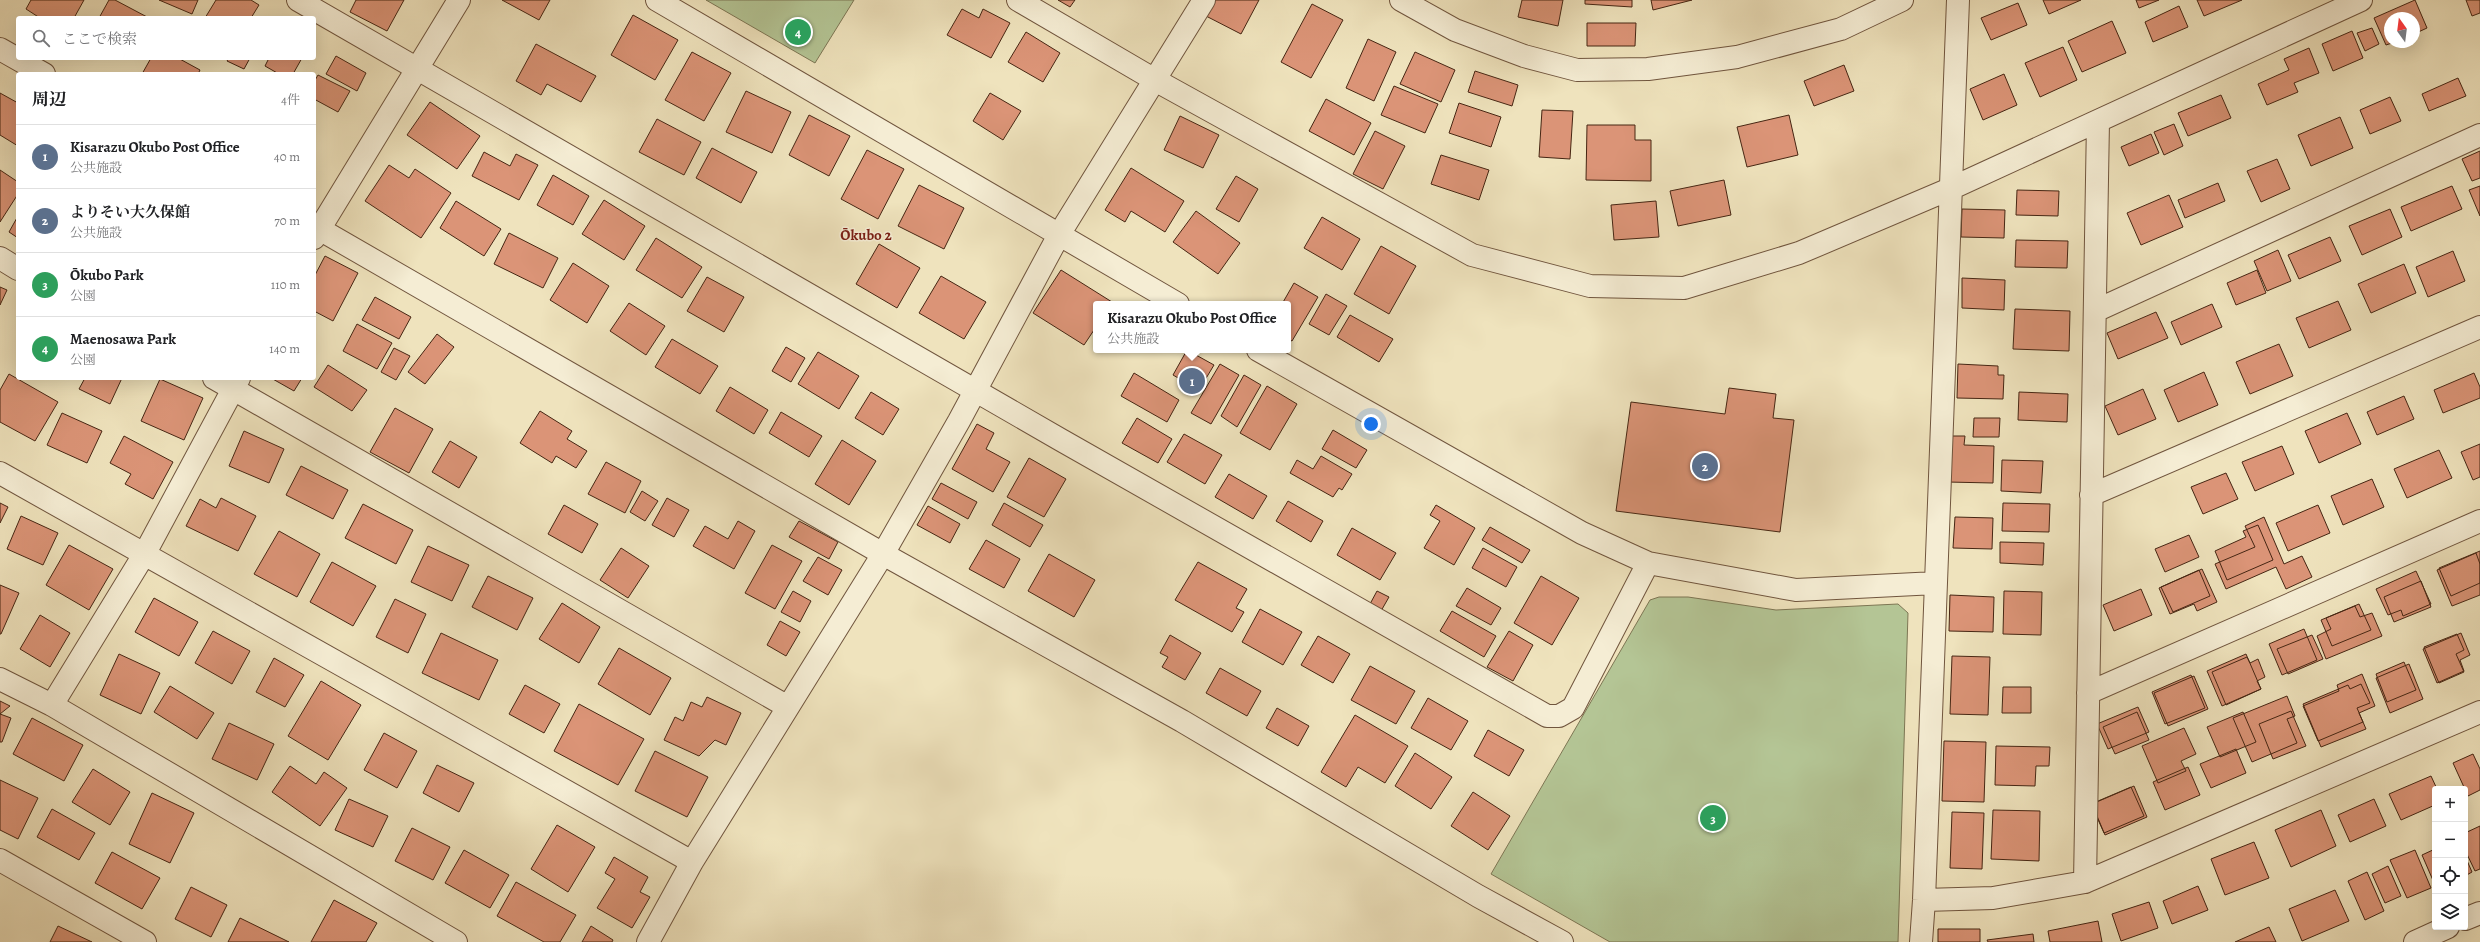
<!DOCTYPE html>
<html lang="ja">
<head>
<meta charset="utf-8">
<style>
  body { margin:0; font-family:Alegreya,"Noto Serif JP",serif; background:#f6f6f6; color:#202124 }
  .controls { position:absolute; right:12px; bottom:12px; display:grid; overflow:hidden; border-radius:4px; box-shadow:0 4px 16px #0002 }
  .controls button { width:36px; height:36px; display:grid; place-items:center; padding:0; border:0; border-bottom:1px solid #e0e0e0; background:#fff; color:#202124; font:20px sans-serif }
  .compass { position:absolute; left:2384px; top:12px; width:36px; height:36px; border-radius:50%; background:#fff; box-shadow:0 4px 16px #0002; rotate:346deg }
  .you { position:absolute; left:1371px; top:424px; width:14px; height:14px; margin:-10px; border:3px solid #fff; border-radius:50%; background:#1a73e8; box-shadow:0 0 0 6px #1a73e833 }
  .badge { display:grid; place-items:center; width:26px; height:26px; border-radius:50%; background:#d93025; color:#fff; font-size:13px; font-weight:700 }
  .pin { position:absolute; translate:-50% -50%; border:2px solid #fff; box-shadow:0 1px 4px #0006 }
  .popup { position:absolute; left:1093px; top:301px; width:198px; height:52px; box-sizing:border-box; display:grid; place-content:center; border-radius:4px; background:#fff; filter:drop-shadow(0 1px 3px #0005); font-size:13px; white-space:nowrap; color:#757577 }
  .popup b { font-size:15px; color:#202124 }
  .popup::after { content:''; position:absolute; left:50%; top:100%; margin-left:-8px; border:8px solid transparent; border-top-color:#fff }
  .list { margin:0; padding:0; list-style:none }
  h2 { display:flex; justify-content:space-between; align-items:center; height:52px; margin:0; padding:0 16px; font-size:17px }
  h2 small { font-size:13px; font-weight:400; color:#757577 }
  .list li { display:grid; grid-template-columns:26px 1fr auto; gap:12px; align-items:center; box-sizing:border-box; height:64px; padding:0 16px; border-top:1px solid #e0e0e0 }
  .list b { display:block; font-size:15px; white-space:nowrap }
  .list p { margin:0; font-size:13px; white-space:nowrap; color:#757577 }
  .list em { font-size:13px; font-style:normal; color:#757577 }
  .icon { flex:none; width:22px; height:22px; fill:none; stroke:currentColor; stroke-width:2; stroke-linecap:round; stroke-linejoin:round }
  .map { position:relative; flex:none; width:2480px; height:942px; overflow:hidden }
  .search { position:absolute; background:#fff; box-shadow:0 4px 16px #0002; left:16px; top:16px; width:300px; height:44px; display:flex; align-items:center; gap:10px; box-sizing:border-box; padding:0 14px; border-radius:4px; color:#757577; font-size:15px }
  .panel { position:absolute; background:#fff; box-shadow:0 4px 16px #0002; left:16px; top:72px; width:300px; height:308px; border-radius:4px }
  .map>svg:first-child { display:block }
</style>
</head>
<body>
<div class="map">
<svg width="2480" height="942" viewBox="0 0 2480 942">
  <rect width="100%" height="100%" fill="#efe3bd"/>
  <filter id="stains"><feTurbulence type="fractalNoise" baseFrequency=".005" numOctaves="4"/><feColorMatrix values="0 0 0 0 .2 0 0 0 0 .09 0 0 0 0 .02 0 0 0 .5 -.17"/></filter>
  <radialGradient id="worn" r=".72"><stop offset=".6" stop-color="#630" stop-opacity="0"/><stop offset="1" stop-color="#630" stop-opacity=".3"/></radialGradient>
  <path fill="#b4c595" stroke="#7d7654" d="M706 0H854L815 63Z
    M1659 597H1688L1776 610 1898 604 1908 613 1898 942H1610L1491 874 1650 600Z"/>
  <path fill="#db9477" stroke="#462613" d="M31 0H84L74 18H40L26 9Z
    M109 0H115L149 18H99Z
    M159 0H198L192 14Z
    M216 0H251L259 5 251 18H205Z
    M356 0H404L387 31 350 12Z
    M502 0H550L539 20Z
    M1058 0H1075L1070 7Z
    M1215 0H1259L1241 34 1206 16Z
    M1522 0H1563L1558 26 1518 17Z
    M1585 0H1632V7L1585 4Z
    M1651 0H1692L1653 10Z
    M2043 0H2081L2049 14Z
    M2136 0H2159L2139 8Z
    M2197 0H2242L2204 16Z
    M2415 0 2427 28 2414 34V18H2390V42H2395L2386 45 2374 18Z
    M2466 0H2480V13L2472 16Z
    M2018 3 2027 25 1991 40 1981 18Z
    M1312 4 1343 20 1311 78 1281 62Z
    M2179 6 2188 27 2153 42 2145 22Z
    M962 9 979 18 983 9 1010 23 991 58 947 35Z
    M633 15 678 40 655 80 611 55Z
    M2112 21 2126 53 2082 72 2068 41Z
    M1587 23H1636L1635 46H1587Z
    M2372 28 2379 44 2365 51 2357 33Z
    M2352 31 2363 58 2333 71 2322 44Z
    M1026 32 1060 53 1043 82 1008 62Z
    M1368 39 1396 52 1374 101 1346 88Z
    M536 44 596 76 581 102 547 84 541 95 516 81Z
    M2063 47 2077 80 2040 97 2025 63Z
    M2309 48 2319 73 2294 83 2298 92 2267 105 2258 84 2289 70 2284 59Z
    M692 52 731 73 704 121 665 100Z
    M1415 52 1455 70 1441 102 1400 84Z
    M336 56 366 73 357 91 326 74Z
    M151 58H178L200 70 198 74H142Z
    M229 58H250L244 69 227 61Z
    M269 58H302L293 74H279L265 66Z
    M1844 65 1854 91 1814 106 1804 81Z
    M1475 71 1518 85 1512 106 1468 92Z
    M2004 74 2017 105 1983 120 1970 89Z
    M318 75 350 91 338 112 314 99V82Z
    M2458 78 2466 96 2429 111 2422 94Z
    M1394 86 1438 104 1425 133 1381 115Z
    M746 91 791 112 772 153 726 132Z
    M0 93 18 103V146L0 135Z
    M990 93 1021 111 1003 140 973 121Z
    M2221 95 2231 118 2188 136 2178 113Z
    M2390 97 2401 121 2370 134 2360 110Z
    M1326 99 1371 123 1354 155 1309 131Z
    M430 102 480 136 457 169 407 135Z
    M1459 103 1501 117 1491 147 1449 133Z
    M1542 110 1573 111 1570 159 1539 157Z
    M809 115 850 136 829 176 789 155Z
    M1789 115 1798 155 1747 167 1737 127Z
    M1180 116 1219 135 1203 168 1164 150Z
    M2340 117 2353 148 2311 166 2298 135Z
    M657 119 701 142 684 175 639 152Z
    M2174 124 2183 146 2164 155 2154 132Z
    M1587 125H1635V140H1651V181L1586 180Z
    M1375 131 1405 146 1383 189 1353 174Z
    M2151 134 2159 153 2129 166 2121 147Z
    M712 148 757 172 741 203 696 178Z
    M867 150 904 169 878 219 841 199Z
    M2480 151V178L2472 181 2462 159Z
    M484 152 510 166 516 154 538 165 519 200 472 176Z
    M1441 155 1489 170 1479 200 1431 184Z
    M2277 159 2290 189 2261 202 2247 171Z
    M389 165 409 178 415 169 451 193 421 238 365 201Z
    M1131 168 1184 201 1165 232 1131 211 1125 222 1105 210Z
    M0 170 18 182V194L0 222Z
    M553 175 589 196 573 225 537 205Z
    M1236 176 1258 189 1239 222 1216 209Z
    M1724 180 1731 215 1678 226 1670 191Z
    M2218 183 2225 201 2185 218 2178 200Z
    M919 185 964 208 944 249 898 226Z
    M2452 186 2462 209 2411 231 2401 207Z
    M2480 186V216L2469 190Z
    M2017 190 2059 191 2058 216 2016 215Z
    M2169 195 2183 227 2141 245 2127 213Z
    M604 200 645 226 624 260 582 234Z
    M456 201 501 229 484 256 440 228Z
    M1656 201 1659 237 1614 240 1611 205Z
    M1962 209 2005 210 2004 238 1961 237Z
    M2390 209 2402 237 2362 255 2349 226Z
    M1196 211 1240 243 1218 274 1173 242Z
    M18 216V238L9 232Z
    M1322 217 1360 239 1342 270 1304 248Z
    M509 233 558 258 543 288 494 264Z
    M2330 237 2341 261 2299 279 2288 255Z
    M656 238 702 267 682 298 636 270Z
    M2016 240 2068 241 2067 268 2015 267Z
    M879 244 920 268 897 308 856 284Z
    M1381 246 1416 266 1389 314 1354 294Z
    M2278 250 2291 281 2267 291 2254 261Z
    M2453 251 2465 281 2428 297 2416 267Z
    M325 256 358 273 333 321 314 311V277Z
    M573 263 609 286 587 323 550 300Z
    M2404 264 2416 293 2371 313 2358 284Z
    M1061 270 1112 302 1111 304H1096V327L1084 345 1033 313Z
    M2257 270 2266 293 2236 305 2227 283Z
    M941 276 986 302 964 339 919 313Z
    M707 277 744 297 724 332 687 311Z
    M1962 278 2005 280 2004 310 1962 308Z
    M1294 283 1318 297 1292 341 1288 339V304H1282Z
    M0 287 7 290 0 305Z
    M1326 294 1347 306 1329 335 1309 324Z
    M375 297 411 317 399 339 362 320Z
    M2338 301 2351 330 2309 348 2296 318Z
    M629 303 665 326 646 355 610 331Z
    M2212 304 2222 327 2181 345 2171 322Z
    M2015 309 2070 311 2069 351 2013 349Z
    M2156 312 2168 338 2118 359 2107 333Z
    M1350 315 1393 339 1379 362 1337 337Z
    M357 324 392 343 377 369 343 351Z
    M437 334 454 347 425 384 408 372Z
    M672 339 718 366 700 394 655 367Z
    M2279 344 2293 376 2250 394 2236 362Z
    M786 347 805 358 791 382 772 371Z
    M394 348 410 356 396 380 381 372Z
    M1187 350 1214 365 1199 390 1173 375Z
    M818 352 859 376 839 409 798 384Z
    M1220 364 1239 375 1211 424 1191 413Z
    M1958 364 1998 366V375H2004L2003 399 1957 398Z
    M328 365 367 390 352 411 314 387Z
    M2204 372 2218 405 2178 422 2164 390Z
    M1134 373 1179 400 1167 422 1121 396Z
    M2474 373 2480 387V398L2443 413 2434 390Z
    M9 374 58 402 35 441 0 422V390Z
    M1244 375 1261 385 1237 427 1221 416Z
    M85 378H122L110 404 79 389Z
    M271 378H302L294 391Z
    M160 379 203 398 184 440 141 421Z
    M1267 386 1297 404 1270 450 1240 433Z
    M730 387 768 410 754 434 716 411Z
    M1729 388 1776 394 1773 418 1794 420 1780 532 1616 511 1631 402 1725 414Z
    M2143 389 2156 419 2118 435 2105 406Z
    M871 392 899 409 883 435 855 418Z
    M2019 392 2068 394 2067 422 2018 420Z
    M2404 396 2414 419 2377 435 2367 412Z
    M395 408 433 429 409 473 370 452Z
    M540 411 572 431 567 439 587 451 576 468 556 456 552 463 520 443Z
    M781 412 822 436 809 457 769 433Z
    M62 413 102 431 87 463 47 445Z
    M2347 413 2361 444 2319 463 2305 431Z
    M1137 418 1172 439 1158 463 1122 443Z
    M1974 418H2000L1999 437H1973Z
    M977 424 994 433 986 449 1010 462 993 492 952 469Z
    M1333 430 1367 450 1356 468 1322 449Z
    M244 431 284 449 269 483 229 466Z
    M1184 434 1222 455 1205 484 1167 462Z
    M124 436 173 462 153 499 125 484 131 474 110 463Z
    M1949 436H1965L1964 445 1994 446 1993 483 1947 482Z
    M842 440 876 461 849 505 815 484Z
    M450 441 477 457 459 488 432 472Z
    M2480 444V477L2473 480 2461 452Z
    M2282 446 2294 474 2255 491 2242 462Z
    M2439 450 2452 478 2407 498 2394 469Z
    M1321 456 1352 474 1342 490 1339 488 1333 497 1290 473 1297 460 1313 469Z
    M1029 458 1066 479 1044 517 1007 497Z
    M2002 460 2043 461 2041 493 2001 491Z
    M606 462 641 481 625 513 588 494Z
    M301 466 348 490 333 519 286 495Z
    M2226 473 2238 499 2203 514 2191 487Z
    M1229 474 1267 496 1253 519 1215 497Z
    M2372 479 2384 507 2343 525 2331 496Z
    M941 483 977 502 968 519 932 499Z
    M642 491 658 501 645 521 630 512Z
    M221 498 256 516 238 551 186 526 200 499 216 508Z
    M667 498 689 510 674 537 652 525Z
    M1288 501 1323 521 1311 542 1276 521Z
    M0 503 8 507 0 523Z
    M1004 503 1043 525 1030 547 992 525Z
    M2003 503 2050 504 2049 532 2002 531Z
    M363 504 413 530 396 564 345 538Z
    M564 505 598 524 582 553 548 534Z
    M1436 505 1475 528 1454 565 1424 548 1440 521 1430 515Z
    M2318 505 2330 533 2288 551 2276 523Z
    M928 506 960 524 950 543 917 525Z
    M21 516 58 533 43 565 7 549Z
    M1955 517 1993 518 1992 549 1953 548Z
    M2264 517 2284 564 2302 556 2312 577 2286 589 2276 567 2226 589 2215 564 2255 547 2245 526Z
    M738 521 755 531 734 569 693 546 705 526 728 539Z
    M799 521 838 542 829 559 789 537Z
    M2258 525 2273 560 2227 580 2215 551 2246 537 2243 531Z
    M1490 527 1530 550 1522 563 1482 540Z
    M1352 528 1396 553 1380 580 1337 555Z
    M279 531 320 554 297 597 254 574Z
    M2189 535 2199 557 2165 572 2155 549Z
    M986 540 1020 559 1004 588 969 569Z
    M2000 542 2044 543 2043 565 2000 563Z
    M69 545 113 569 89 610 46 585Z
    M772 545 802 561 775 609 745 593Z
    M428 546 469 565 452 601 411 582Z
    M621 548 649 566 628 598 600 580Z
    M1483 548 1517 567 1506 587 1472 568Z
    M2480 551V583L2451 596 2439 568Z
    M2476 553 2480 564V595L2452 606 2437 570Z
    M1049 554 1095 580 1074 617 1028 591Z
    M818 557 842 570 828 595 803 581Z
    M332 562 376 586 353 626 310 602Z
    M1198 562 1247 589 1236 608 1244 612 1232 632 1175 600Z
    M2202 569 2217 602 2197 611 2194 604 2170 614 2159 588Z
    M2199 570 2210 596 2173 612 2161 587Z
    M2416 571 2431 604 2403 616 2401 610 2388 615 2376 589Z
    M488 576 533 598 517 630 472 607Z
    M1541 576 1579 598 1552 645 1514 623Z
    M2421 581 2431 607 2394 622 2384 597Z
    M0 585 19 593 1 634H0Z
    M1467 588 1501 608 1491 625 1456 606Z
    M2141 589 2152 615 2114 631 2103 605Z
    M793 591 811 601 800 622 781 612Z
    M1377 591 1389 597 1381 611 1370 604Z
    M2004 591 2042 592 2041 635 2003 634Z
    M1950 595 1994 597 1993 632 1949 631Z
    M154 598 198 622 179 656 135 632Z
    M395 599 426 614 408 653 376 637Z
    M562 603 600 627 579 663 539 639Z
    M2359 604 2371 630 2332 646 2321 620Z
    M2355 606 2360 617 2372 613 2382 636 2326 659 2317 636 2331 629 2326 618Z
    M1260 609 1302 632 1283 665 1242 642Z
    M1452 611 1496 636 1484 657 1440 631Z
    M40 615 70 633 50 667 20 649Z
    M780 621 800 632 786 656 767 645Z
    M2304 629 2317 660 2282 675 2269 644Z
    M213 631 250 651 232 684 195 663Z
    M1509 631 1533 645 1513 681 1487 667Z
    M441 633 498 660 479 700 422 673Z
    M2461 633 2470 655 2460 660 2464 671 2437 683 2423 649Z
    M2457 634 2464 650 2456 654 2464 672 2439 683 2424 647Z
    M1170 635 1201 653 1185 680 1162 667 1168 657 1160 653Z
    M2312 635 2323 659 2288 674 2277 649Z
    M1318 636 1350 654 1333 683 1301 665Z
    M619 648 671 678 650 715 598 684Z
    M119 654 160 673 141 714 100 695Z
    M2246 654 2261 689 2222 706 2207 671Z
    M1952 656 1990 657 1988 715 1950 714Z
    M2247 657 2250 663 2258 659 2265 677 2257 681 2261 689 2226 705 2212 672Z
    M274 658 304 675 285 707 256 692Z
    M2404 662 2416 690 2387 702 2376 674Z
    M2409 664 2423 699 2390 713 2376 678Z
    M1370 666 1415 691 1396 724 1351 700Z
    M1220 668 1261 691 1247 716 1206 693Z
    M2362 674 2375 706 2359 713 2363 722 2318 741 2303 706 2339 691 2337 685Z
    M2191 675 2205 708 2165 724 2152 692Z
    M2194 676 2208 709 2168 726 2154 693Z
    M321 681 361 705 328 760 288 736Z
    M2361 684 2370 703 2357 708 2366 729 2321 747 2303 704 2348 685 2350 689Z
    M525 685 560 704 544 733 509 714Z
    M170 686 214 713 197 739 154 712Z
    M2003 687H2031V713H2002Z
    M2287 696 2295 716 2287 719 2297 743 2252 762 2233 718Z
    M707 697 741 713 726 745 715 740 699 756 664 740 675 717 683 721 691 702 702 707Z
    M1428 698 1468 721 1451 750 1411 728Z
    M0 701 10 706 0 714 11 718 2 742H0Z
    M579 704 644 739 618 785 554 751Z
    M2138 707 2149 732 2108 749 2097 724Z
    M1277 708 1309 726 1298 746 1266 728Z
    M2291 711 2306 746 2273 759 2259 724Z
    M2137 712 2149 740 2115 754 2103 727Z
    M2243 712 2256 742 2220 757 2207 727Z
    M1355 715 1408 746 1385 783 1358 767 1346 787 1321 772Z
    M32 718 83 745 64 781 13 754Z
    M229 723 274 744 257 780 212 759Z
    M2184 728 2196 754 2181 761 2186 771 2158 783 2142 746Z
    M1488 730 1524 750 1509 776 1474 756Z
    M384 733 417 751 397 788 364 770Z
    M1944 741 1986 742 1984 802 1942 801Z
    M1996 746 2050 747 2049 766H2036L2035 786 1995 785Z
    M2236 749 2246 773 2211 788 2200 764Z
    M655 751 708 777 687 817 635 791Z
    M1415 753 1452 777 1431 809 1395 786Z
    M2473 754 2480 769V790L2468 796 2453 763Z
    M437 765 474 783 459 812 423 793Z
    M290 766 316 784 324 772 347 788 320 826 272 792Z
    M2188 767 2200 795 2165 810 2153 782Z
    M93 769 130 792 110 825 72 802Z
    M2431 776 2437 789H2435V805L2401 820 2389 794Z
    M0 780 38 798 18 839 0 830Z
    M2134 786 2147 817 2105 835 2092 804Z
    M2131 787 2144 816 2104 833 2091 804Z
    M1473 792 1510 816 1488 850 1451 826Z
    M152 793 194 813 170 863 129 844Z
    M349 799 388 816 373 847 335 830Z
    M2374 799 2386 826 2350 842 2338 815Z
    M52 809 95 833 79 860 37 837Z
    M1993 810 2040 811 2039 861 1991 859Z
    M2321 810 2336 846 2291 867 2275 830Z
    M1952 812 1984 813 1982 869 1950 868Z
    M557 825 595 847 568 892 531 869Z
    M2480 826V869L2475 871 2465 850V833Z
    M412 828 450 847 433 880 395 861Z
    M2254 842 2269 878 2225 895 2211 859Z
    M2435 849V885L2422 855Z
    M464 850 509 875 490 908 445 883Z
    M2415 850 2431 888 2407 898 2390 860Z
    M112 852 160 878 142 909 95 883Z
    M2465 856 2472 872 2465 876Z
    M614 857 648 877 640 892 650 897 632 928 597 908 615 879 605 873Z
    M2388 866 2401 896 2385 903 2372 874Z
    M2367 872 2384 911 2365 920 2348 881Z
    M516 882 576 915 560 942H544L497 916Z
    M2198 886 2208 910 2172 924 2163 901Z
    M191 887 227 905 211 937 175 919Z
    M2335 890 2349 921 2302 941 2289 909Z
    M334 900 377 923 366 942H311Z
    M2149 902 2158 928 2121 941 2112 914Z
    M240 918 289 942H228Z
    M2098 921 2102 942H2050L2048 931Z
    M58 926 92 942H50Z
    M591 926 613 940 612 942H582Z
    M2269 927 2276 942H2235Z
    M1938 929H1980V942H1938Z
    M2033 934 2034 942H1988L1987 940Z"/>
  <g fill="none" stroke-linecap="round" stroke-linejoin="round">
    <defs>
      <path id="minor" d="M298 0 1061 440 1547 716H1559L1573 708 1648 563
        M657 0 1178 304
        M1018 0 1155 80 1472 255 1590 286 1684 288 1799 253 1952 188 2361 0
        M314 238 459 0
        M0 258 18 269
        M2095 311 2480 135
        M1258 350 1582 533 1648 563 1796 590 1936 583
        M214 378 788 707
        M0 473 692 862
        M2091 495 2480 327
        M0 679 52 705 456 942
        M2088 693 2480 521
        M52 705 145 553 239 378
        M0 860 145 942
        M2085 882 2098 121
        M1924 900 1993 898 2085 882 2480 712
        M648 942 692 862 883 554 959 421 1060 233 1204 0
        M1921 942 1924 900 1958 0"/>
      <path id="tertiary" d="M1401 0 1455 30 1524 56 1577 70 1648 69 1737 57 1841 29 1902 0
        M0 49 44 74
        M314 226 883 554 1182 721 1478 896 1562 942
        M2465 919 2480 913
        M2415 942 2448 927"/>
    </defs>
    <use href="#minor" stroke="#70553e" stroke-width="24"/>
    <use href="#tertiary" stroke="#70553e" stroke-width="24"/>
    <use href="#minor" stroke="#f5edd4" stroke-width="22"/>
    <use href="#tertiary" stroke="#f5edd4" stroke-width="22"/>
  </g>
  <g text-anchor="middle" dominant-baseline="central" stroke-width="3" stroke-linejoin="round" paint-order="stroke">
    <g font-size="15" font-weight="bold" fill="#7a1f14" stroke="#f5edd4">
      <text x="866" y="235">Ōkubo 2</text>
    </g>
  </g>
  <rect width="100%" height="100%" filter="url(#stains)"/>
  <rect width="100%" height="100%" fill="url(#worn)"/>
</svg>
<div class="controls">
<button>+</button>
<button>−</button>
<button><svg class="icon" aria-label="locate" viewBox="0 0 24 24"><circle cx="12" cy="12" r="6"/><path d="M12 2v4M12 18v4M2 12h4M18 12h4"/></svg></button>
<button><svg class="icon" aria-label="layers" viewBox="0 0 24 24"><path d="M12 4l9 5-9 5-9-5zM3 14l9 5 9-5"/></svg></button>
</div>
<svg class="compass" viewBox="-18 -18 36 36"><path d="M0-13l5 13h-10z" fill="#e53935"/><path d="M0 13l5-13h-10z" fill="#757577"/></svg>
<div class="you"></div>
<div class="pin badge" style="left:1192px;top:381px;background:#5c6f8a">1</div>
<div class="popup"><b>Kisarazu Okubo Post Office</b>公共施設</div>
<div class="pin badge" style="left:1705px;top:466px;background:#5c6f8a">2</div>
<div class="pin badge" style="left:1713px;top:818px;background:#2e9e5b">3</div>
<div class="pin badge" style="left:798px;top:32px;background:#2e9e5b">4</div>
<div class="search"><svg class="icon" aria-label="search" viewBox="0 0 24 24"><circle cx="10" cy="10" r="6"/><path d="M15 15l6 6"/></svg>ここで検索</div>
<section class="panel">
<h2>周辺<small>4件</small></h2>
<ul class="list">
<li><span class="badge" style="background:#5c6f8a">1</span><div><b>Kisarazu Okubo Post Office</b><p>公共施設</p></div><em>40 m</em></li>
<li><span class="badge" style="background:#5c6f8a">2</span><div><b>よりそい大久保館</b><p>公共施設</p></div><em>70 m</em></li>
<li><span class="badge" style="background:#2e9e5b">3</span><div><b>Ōkubo Park</b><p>公園</p></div><em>110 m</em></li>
<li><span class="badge" style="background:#2e9e5b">4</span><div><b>Maenosawa Park</b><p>公園</p></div><em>140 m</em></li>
</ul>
</section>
</div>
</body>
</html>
